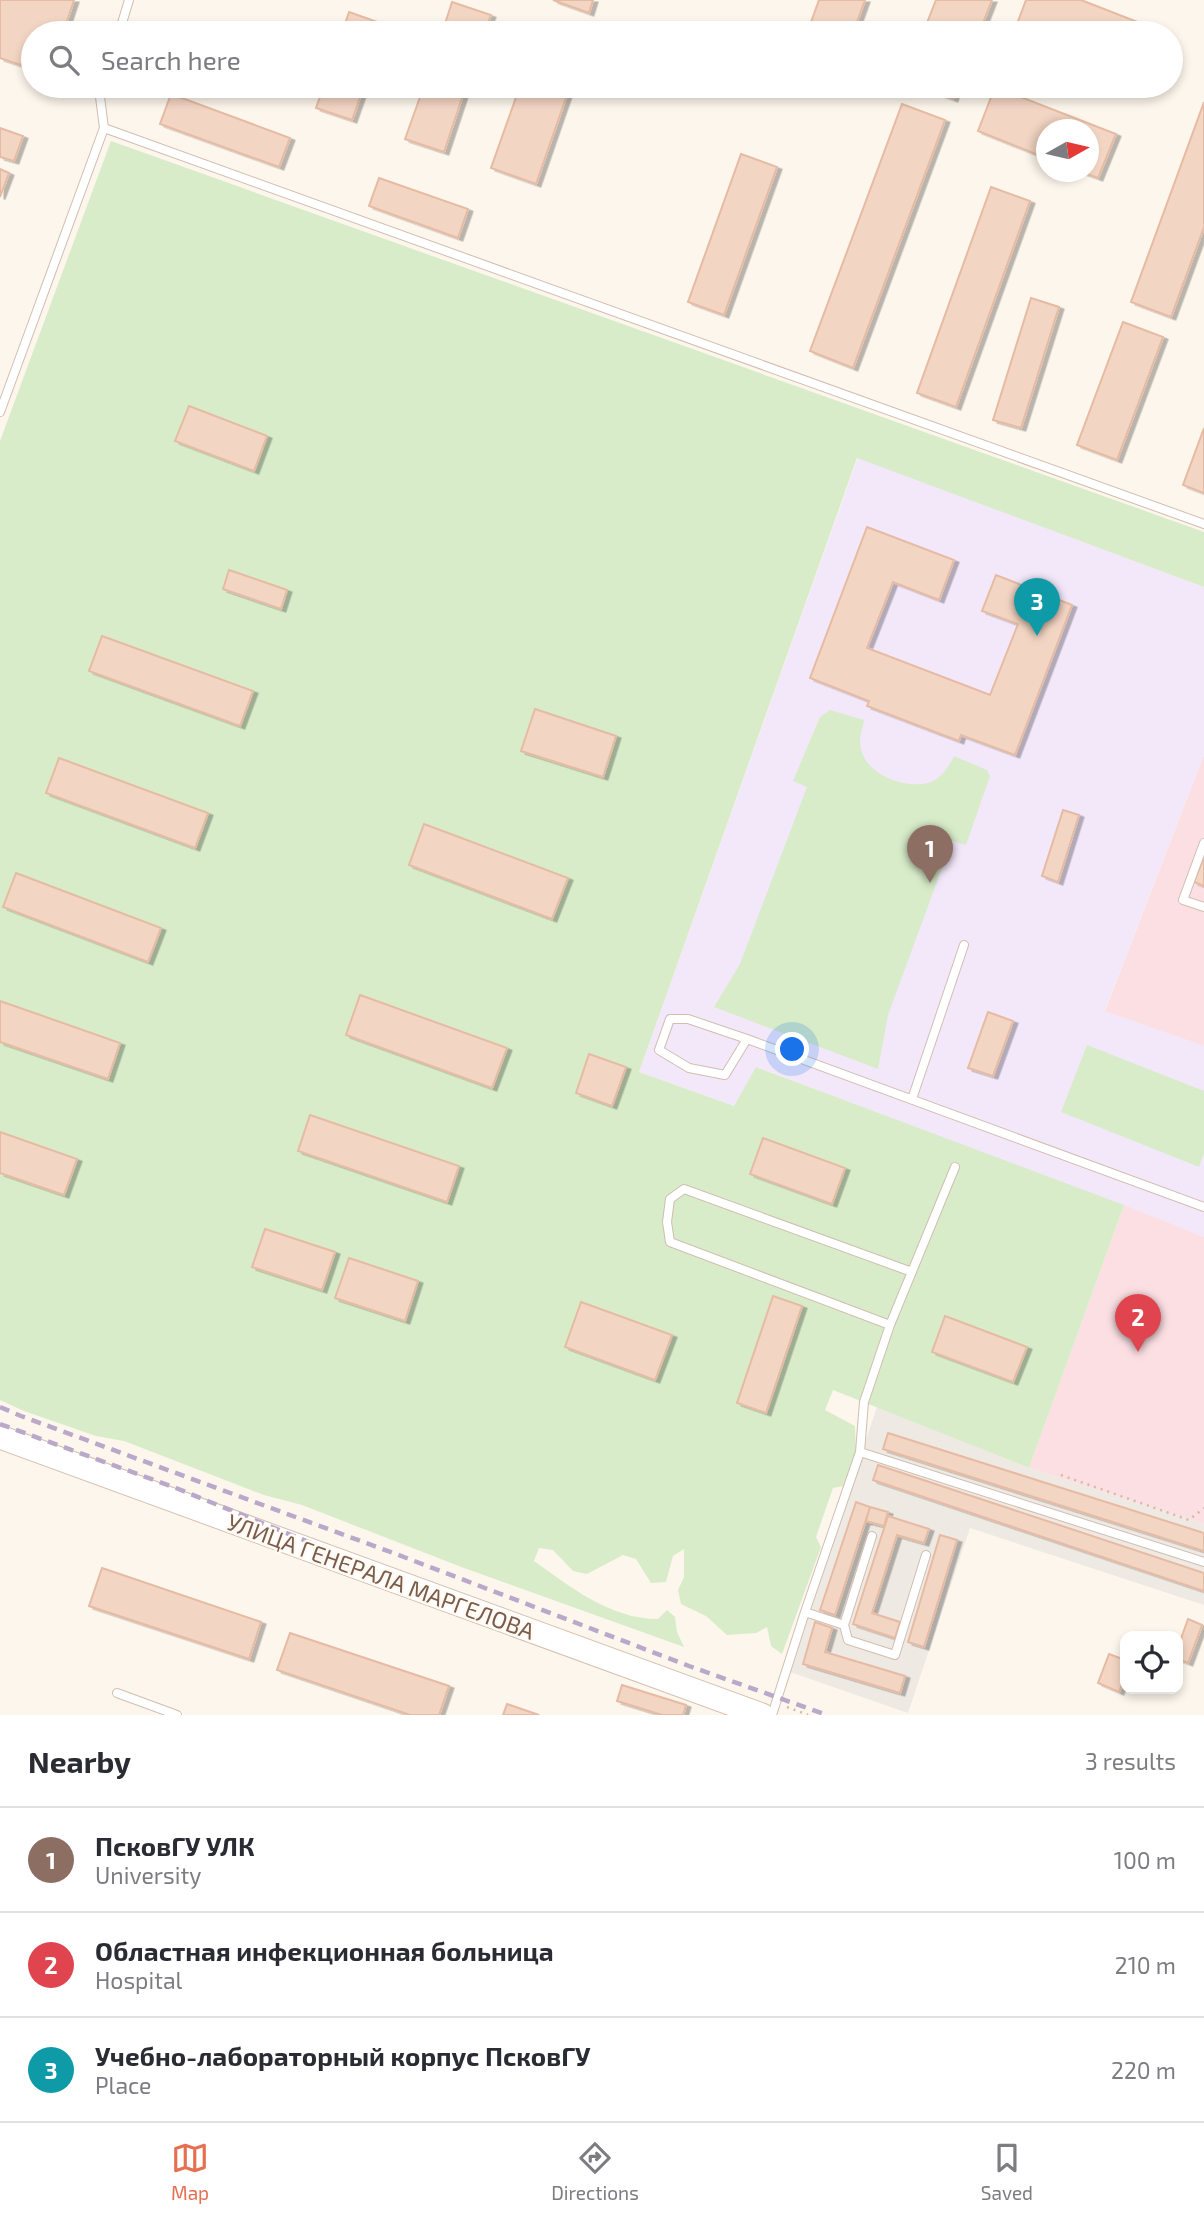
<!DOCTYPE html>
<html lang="en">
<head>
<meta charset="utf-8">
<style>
  body { margin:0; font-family:"Exo 2",sans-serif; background:#f2f2f3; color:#2b2b33 }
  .controls { position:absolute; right:21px; bottom:21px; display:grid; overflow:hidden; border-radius:14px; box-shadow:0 4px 10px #0003 }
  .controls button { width:63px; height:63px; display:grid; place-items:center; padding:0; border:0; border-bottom:2px solid #e1e1e2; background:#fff; color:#2b2b33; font:35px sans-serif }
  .compass { position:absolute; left:1036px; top:119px; width:63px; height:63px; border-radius:50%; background:#fff; box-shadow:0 4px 10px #0003; rotate:82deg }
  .you { position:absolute; left:793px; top:1050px; width:24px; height:24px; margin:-18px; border:5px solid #fff; border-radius:50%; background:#1a73e8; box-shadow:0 0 0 10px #1a73e833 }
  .badge { display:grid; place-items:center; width:46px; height:46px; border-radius:50%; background:#e76f51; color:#fff; font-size:23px; font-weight:700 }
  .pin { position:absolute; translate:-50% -58px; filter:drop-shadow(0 2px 4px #0008) }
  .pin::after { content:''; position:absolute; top:37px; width:24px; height:21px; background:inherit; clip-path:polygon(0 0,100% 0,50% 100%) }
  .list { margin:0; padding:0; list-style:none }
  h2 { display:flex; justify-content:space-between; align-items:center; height:91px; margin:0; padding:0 28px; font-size:30px }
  h2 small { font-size:23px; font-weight:400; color:#7c7c81 }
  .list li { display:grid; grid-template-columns:46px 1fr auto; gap:21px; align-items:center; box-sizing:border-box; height:105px; padding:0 28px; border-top:2px solid #e1e1e2 }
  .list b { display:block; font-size:26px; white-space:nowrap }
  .list p { margin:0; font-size:23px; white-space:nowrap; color:#7c7c81 }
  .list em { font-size:23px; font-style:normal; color:#7c7c81 }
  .icon { flex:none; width:38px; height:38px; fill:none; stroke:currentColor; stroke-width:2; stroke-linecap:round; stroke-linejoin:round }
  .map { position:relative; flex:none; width:1204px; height:1715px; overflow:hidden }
  .search { position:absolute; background:#fff; box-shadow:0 4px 10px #0003; left:21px; right:21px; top:21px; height:77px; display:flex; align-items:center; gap:18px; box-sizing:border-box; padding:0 24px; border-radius:38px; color:#7c7c81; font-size:26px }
  .sheet { height:406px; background:#fff }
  nav { display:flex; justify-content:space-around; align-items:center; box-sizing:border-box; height:98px; border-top:2px solid #e1e1e2; background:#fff; font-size:19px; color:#7c7c81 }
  nav a { display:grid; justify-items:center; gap:4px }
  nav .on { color:#e76f51 }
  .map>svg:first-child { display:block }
</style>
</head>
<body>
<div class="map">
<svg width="1204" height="1715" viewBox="0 0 1204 1715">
  <defs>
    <filter id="shadow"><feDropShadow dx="4.5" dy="2.5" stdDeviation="0" flood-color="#0004"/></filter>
  </defs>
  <rect width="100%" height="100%" fill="#fdf6ec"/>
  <path fill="#efe9e4" d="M877 1407 1029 1468 1204 1524V1605L970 1528 908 1713 787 1671Z"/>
  <path fill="#f3e8fa" d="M858 457 1204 587V755L1105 1010 1204 1046V1237L757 1067 734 1106 639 1072Z"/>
  <path fill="#fbdfe3" d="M1204 755V1046L1105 1011Z
    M1124 1205 1204 1237V1524L1029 1468Z"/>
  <path fill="#d8ecc9" d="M111 141 1204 532V587L857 458 639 1072 734 1106 756 1067 1124 1205 1029 1468 833 1390 825 1410 855 1426 856 1452 844 1486 833 1488 816 1537 821 1547 782 1654 771 1646 767 1627 756 1633 727 1635 706 1616 681 1604 678 1590 684 1577V1549L673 1556 666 1582 651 1583 636 1559 623 1555 587 1574 573 1571 553 1550 539 1548 534 1561C571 1587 610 1619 658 1619L667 1610 675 1617 677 1632 684 1647 464 1568 302 1505 264 1495 124 1441 96 1436 24 1411 0 1400V441Z
    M830 710 864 720C863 727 860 735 860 742 861 773 902 789 928 783 940 780 949 767 954 756L987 770 990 776 966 845 952 841 888 1015 878 1069 714 1007 740 964 807 787 793 781 820 717Z
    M1087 1045 1204 1091V1153L1199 1167 1061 1112Z"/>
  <path fill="#f3d5c3" stroke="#e6bba3" stroke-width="2" filter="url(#shadow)" d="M0 0H74L63 33H33V69L0 58Z
    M553 0H593L589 13Z
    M819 0H865L853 33H807Z
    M936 0H992L979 33H923Z
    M1026 0H1081L1153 28 1151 33H1040L1017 24Z
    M452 2 491 15 484 33H442Z
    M349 12 386 25 383 33H342Z
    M324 86H364L352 120 316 108Z
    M424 86H466L444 152 405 139Z
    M520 86H570L536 184 491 168Z
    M918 86H958L953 99Z
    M995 87 1116 134 1098 178 1082 172H1088V130H1046V158L978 131Z
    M171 94 290 138 279 167 160 124Z
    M1204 102V227L1171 317 1131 302Z
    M902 104 945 120 853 368 810 351Z
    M0 128 23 136 14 161 0 157Z
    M741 154 777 167 724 315 688 302Z
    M0 169 9 173 0 197Z
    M379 178 468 209 458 238 369 206Z
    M991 187 1030 201 956 407 917 393Z
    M1031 298 1059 307 1021 428 993 420Z
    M1123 322 1163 337 1117 460 1077 445Z
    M189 406 267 436 254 471 175 441Z
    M1204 428V493L1183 485Z
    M867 527 954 560 939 600 893 582 867 648 990 695 1018 624 982 611 996 575 1072 605 1015 755 961 735 959 741 867 706 869 701 810 678Z
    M229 570 287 590 281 609 223 589Z
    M102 636 253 691 240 726 89 671Z
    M535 709 616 736 603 777 521 751Z
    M59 758 208 813 195 848 46 793Z
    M1063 810 1079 815 1058 882 1042 876Z
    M424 824 568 878 552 919 409 865Z
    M1204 857V886L1194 882Z
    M16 873 161 928 148 962 3 907Z
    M360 995 507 1048 492 1088 346 1035Z
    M0 1001 120 1043 108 1079 0 1042Z
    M988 1012 1013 1021 993 1076 968 1068Z
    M589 1054 626 1067 612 1106 576 1093Z
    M310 1115 459 1166 447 1202 298 1151Z
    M0 1132 77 1159 64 1195 0 1173Z
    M763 1138 845 1168 832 1204 750 1174Z
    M265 1229 335 1252 322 1290 252 1267Z
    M349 1258 418 1281 405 1321 335 1298Z
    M773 1296 802 1306 766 1413 737 1403Z
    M581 1302 672 1335 655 1380 565 1347Z
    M945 1316 1027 1347 1013 1382 932 1352Z
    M888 1433 1204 1533V1551L883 1449Z
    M878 1465 1204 1573V1591L873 1480Z
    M856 1502 870 1507 835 1615 820 1610Z
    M870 1507 888 1512 884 1526 866 1521Z
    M888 1516 929 1529 924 1543 897 1535 872 1613 900 1622 895 1638 853 1624Z
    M940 1535 957 1540 924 1647 908 1642Z
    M102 1568 261 1622 249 1659 89 1606Z
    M1188 1619 1202 1625 1188 1663 1178 1659V1647Z
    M815 1622 832 1628 825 1652 905 1676 900 1693 803 1664Z
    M290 1633 449 1686 439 1715H410L277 1670Z
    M1109 1654 1125 1660V1676L1119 1692 1098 1683Z
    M622 1685 686 1705 683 1715H662L617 1701Z
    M507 1704 539 1715H503Z"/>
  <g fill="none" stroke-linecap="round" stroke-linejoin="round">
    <defs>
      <path id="lane" d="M119 33 129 0
        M103 86 100 97 104 128
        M0 412 104 128 1204 524
        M1204 843 1183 900 1204 907
        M747 1039 725 1075 689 1068 659 1050 670 1019H688L747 1039 1204 1207
        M912 1099 964 945
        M890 1325 670 1242 667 1222 670 1199 684 1189 912 1272
        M860 1452 864 1402 890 1325 955 1167
        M805 1612 844 1625 848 1640 895 1655 926 1555
        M844 1625 872 1536
        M117 1693 177 1715
        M772 1715 805 1612 860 1452 1204 1562"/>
      <path id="secondary" d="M0 1437 762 1715"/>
    </defs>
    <use href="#lane" stroke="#d1beb0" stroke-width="10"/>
    <use href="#secondary" stroke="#d6c0b0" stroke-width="25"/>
    <path stroke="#d9b8a5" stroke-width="2.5" stroke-dasharray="2 5" stroke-linecap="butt" d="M1061 1475 1189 1520 1204 1508
      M787 1707 808 1715"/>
    <use href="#lane" stroke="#fff" stroke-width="8"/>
    <use href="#secondary" stroke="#fff" stroke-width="23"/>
    <path stroke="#b9a8c9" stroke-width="4.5" stroke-dasharray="10 7" stroke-linecap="butt" d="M0 1407 21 1416 396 1554 689 1666 827 1715
      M0 1424 176 1488 311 1543"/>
  </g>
  <g text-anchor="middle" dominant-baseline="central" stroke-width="5" stroke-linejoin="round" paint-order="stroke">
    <g font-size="23" fill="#7a5c4d" stroke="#fffaf3">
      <text transform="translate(381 1576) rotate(20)">УЛИЦА ГЕНЕРАЛА МАРГЕЛОВА</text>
    </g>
  </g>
</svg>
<div class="controls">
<button><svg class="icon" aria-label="locate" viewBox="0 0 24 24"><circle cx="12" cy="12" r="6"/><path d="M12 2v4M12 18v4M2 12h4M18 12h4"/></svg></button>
</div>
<svg class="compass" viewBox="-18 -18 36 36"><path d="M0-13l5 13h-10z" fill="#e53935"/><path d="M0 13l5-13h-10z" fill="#7c7c81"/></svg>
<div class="you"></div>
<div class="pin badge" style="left:930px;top:883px;background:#8d6e63">1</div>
<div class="pin badge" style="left:1138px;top:1352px;background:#e0444e">2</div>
<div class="pin badge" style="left:1037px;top:636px;background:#0f9aa8">3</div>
<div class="search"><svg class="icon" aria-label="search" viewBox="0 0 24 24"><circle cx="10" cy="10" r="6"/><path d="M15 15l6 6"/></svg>Search here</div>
</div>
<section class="sheet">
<h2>Nearby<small>3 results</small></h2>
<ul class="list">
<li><span class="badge" style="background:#8d6e63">1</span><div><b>ПсковГУ УЛК</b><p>University</p></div><em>100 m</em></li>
<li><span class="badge" style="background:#e0444e">2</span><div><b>Областная инфекционная больница</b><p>Hospital</p></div><em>210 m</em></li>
<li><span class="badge" style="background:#0f9aa8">3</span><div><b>Учебно-лабораторный корпус ПсковГУ</b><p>Place</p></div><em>220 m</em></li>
</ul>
</section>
<nav>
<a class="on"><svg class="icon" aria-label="map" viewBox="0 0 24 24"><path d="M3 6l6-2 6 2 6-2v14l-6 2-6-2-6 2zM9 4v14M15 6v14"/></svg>Map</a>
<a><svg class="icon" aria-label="directions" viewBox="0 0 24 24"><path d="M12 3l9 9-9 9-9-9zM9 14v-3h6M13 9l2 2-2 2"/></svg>Directions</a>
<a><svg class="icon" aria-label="saved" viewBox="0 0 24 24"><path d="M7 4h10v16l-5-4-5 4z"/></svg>Saved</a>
</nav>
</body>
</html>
